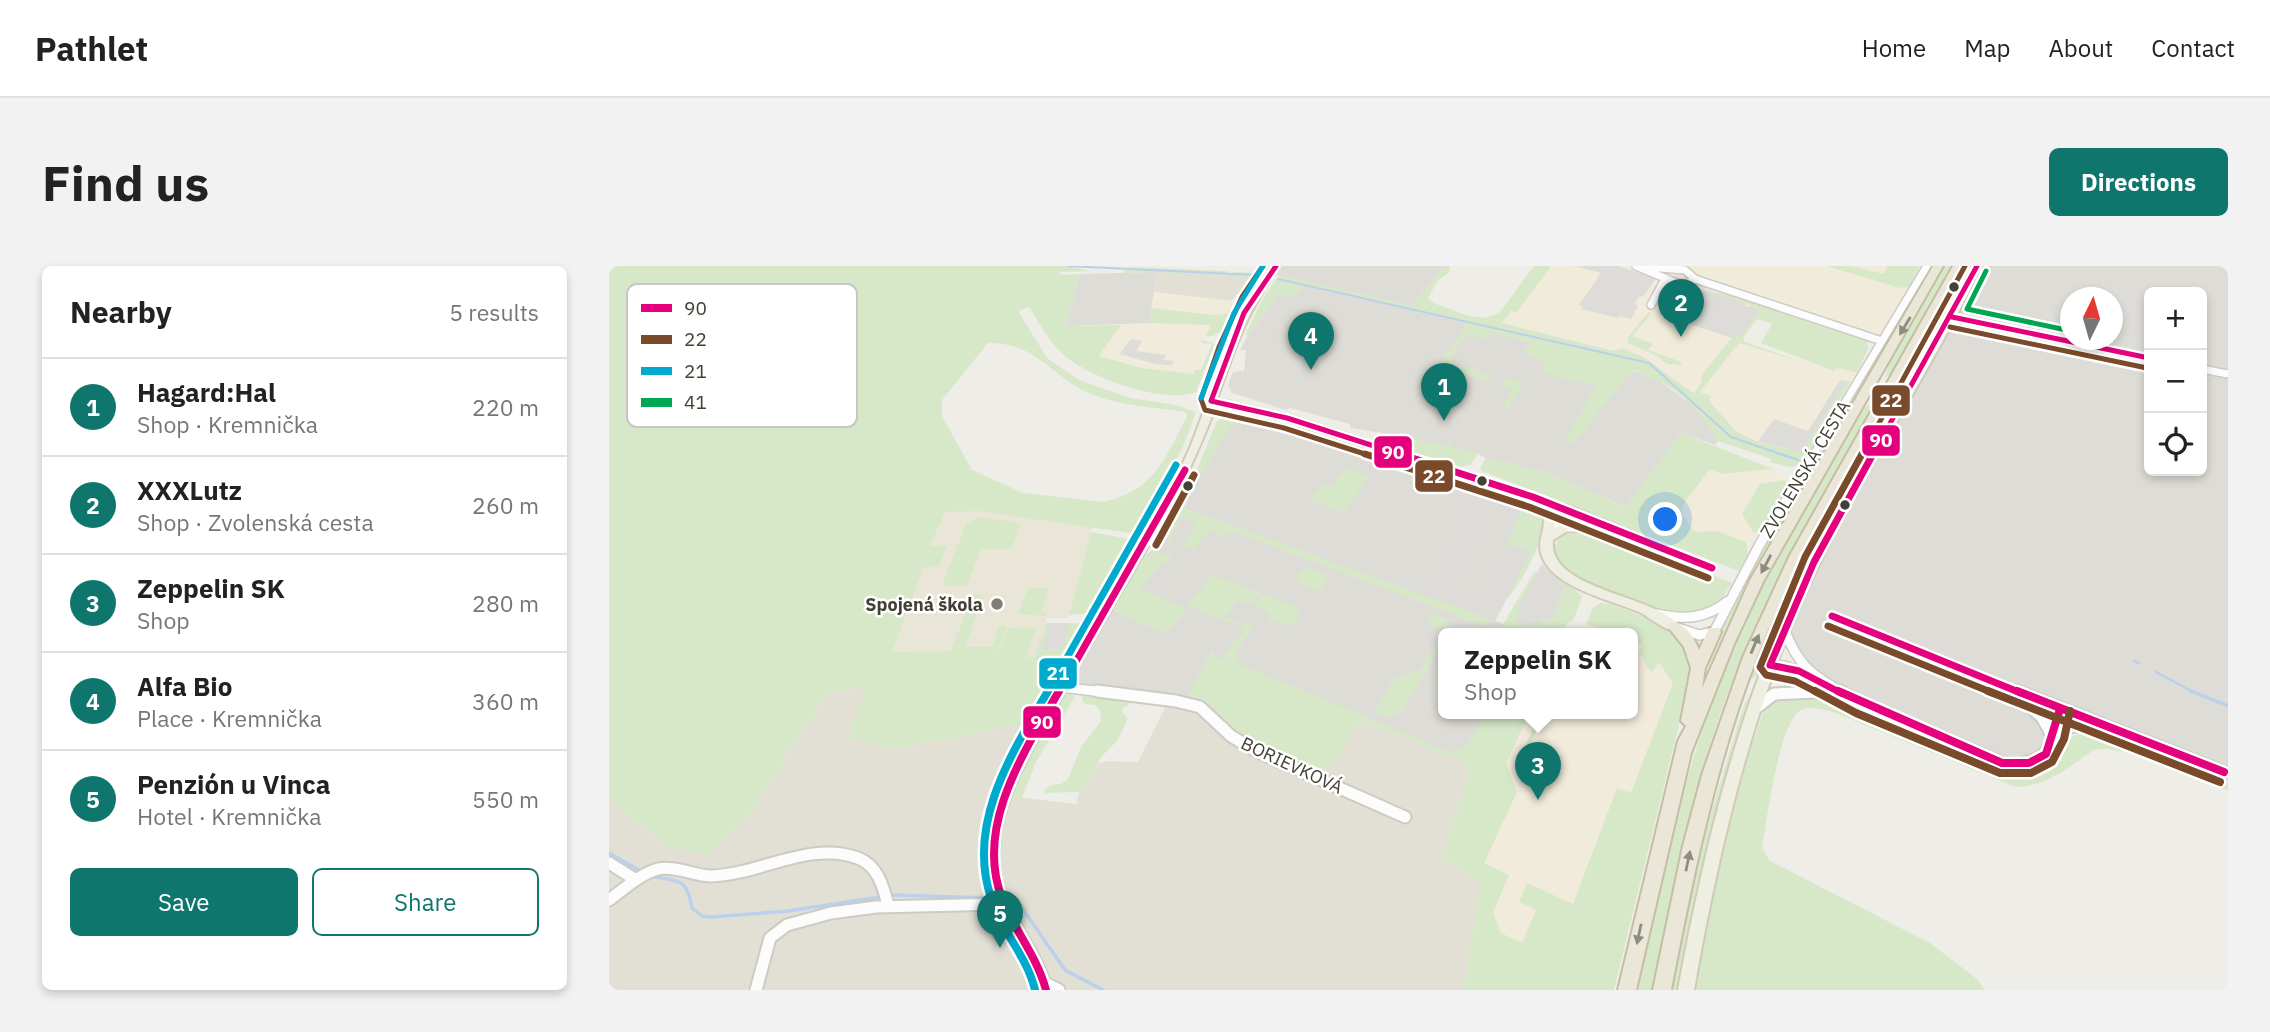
<!DOCTYPE html>
<html lang="en">
<head>
<meta charset="utf-8">
<style>
  body { margin:0; font-family:"IBM Plex Sans",sans-serif; background:#f2f2f2; color:#222 }
  .controls { position:absolute; right:21px; top:21px; display:grid; overflow:hidden; border-radius:10px; box-shadow:0 4px 10px #0003 }
  .controls button { width:63px; height:63px; display:grid; place-items:center; padding:0; border:0; border-bottom:2px solid #e0e0e0; background:#fff; color:#222; font:35px sans-serif }
  .compass { position:absolute; left:1451px; top:21px; width:63px; height:63px; border-radius:50%; background:#fff; box-shadow:0 4px 10px #0003; rotate:5deg }
  .you { position:absolute; left:1057px; top:254px; width:24px; height:24px; margin:-18px; border:5px solid #fff; border-radius:50%; background:#1a73e8; box-shadow:0 0 0 10px #1a73e833 }
  .badge { display:grid; place-items:center; width:46px; height:46px; border-radius:50%; background:#0f766e; color:#fff; font-size:23px; font-weight:700 }
  .pin { position:absolute; translate:-50% -58px; filter:drop-shadow(0 2px 4px #0008) }
  .pin::after { content:''; position:absolute; top:37px; width:24px; height:21px; background:inherit; clip-path:polygon(0 0,100% 0,50% 100%) }
  .popup { position:absolute; left:829px; top:362px; width:200px; height:91px; box-sizing:border-box; display:grid; place-content:center; border-radius:10px; background:#fff; filter:drop-shadow(0 2px 5px #0005); font-size:23px; white-space:nowrap; color:#767676 }
  .popup b { font-size:26px; color:#222 }
  .popup::after { content:''; position:absolute; left:50%; top:100%; margin-left:-14px; border:14px solid transparent; border-top-color:#fff }
  .list { margin:0; padding:0; list-style:none }
  h2 { display:flex; justify-content:space-between; align-items:center; height:91px; margin:0; padding:0 28px; font-size:30px }
  h2 small { font-size:23px; font-weight:400; color:#767676 }
  .list li { display:grid; grid-template-columns:46px 1fr auto; gap:21px; align-items:center; box-sizing:border-box; height:98px; padding:0 28px; border-top:2px solid #e0e0e0 }
  .list b { display:block; font-size:26px; white-space:nowrap }
  .list p { margin:0; font-size:23px; white-space:nowrap; color:#767676 }
  .list em { font-size:23px; font-style:normal; color:#767676 }
  .actions { display:flex; gap:14px; padding:21px 28px }
  .actions a { flex:1; padding:16px 0; border:2px solid #0f766e; border-radius:10px; text-align:center; font-size:24px; color:#0f766e }
  .actions .main { background:#0f766e; color:#fff }
  .icon { flex:none; width:38px; height:38px; fill:none; stroke:currentColor; stroke-width:2; stroke-linecap:round; stroke-linejoin:round }
  .map { position:relative; flex:none; width:1619px; height:724px; overflow:hidden; border-radius:10px }
  header { display:flex; align-items:center; gap:42px; box-sizing:border-box; height:98px; padding:0 35px; background:#fff; border-bottom:2px solid #e0e0e0 }
  header strong { font-size:33px }
  nav { display:flex; gap:38px; margin-inline-start:auto; font-size:24px }
  .intro { display:flex; align-items:center; justify-content:space-between; box-sizing:border-box; height:168px; padding:0 42px }
  h1 { margin:0; font-size:49px }
  .button { padding:18px 32px; border-radius:10px; background:#0f766e; color:#fff; font-size:24px; font-weight:700 }
  main { display:flex; gap:42px; padding:0 42px }
  aside { flex:1; background:#fff; border-radius:10px; box-shadow:0 4px 10px #0003 }
  .map>svg:first-child { display:block }
</style>
</head>
<body>
<header>
<strong>Pathlet</strong>
<nav><a>Home</a><a>Map</a><a>About</a><a>Contact</a></nav>
</header>
<div class="intro"><h1>Find us</h1><a class="button">Directions</a></div>
<main>
<aside>
<h2>Nearby<small>5 results</small></h2>
<ul class="list">
<li><span class="badge">1</span><div><b>Hagard:Hal</b><p>Shop · Kremnička</p></div><em>220 m</em></li>
<li><span class="badge">2</span><div><b>XXXLutz</b><p>Shop · Zvolenská cesta</p></div><em>260 m</em></li>
<li><span class="badge">3</span><div><b>Zeppelin SK</b><p>Shop</p></div><em>280 m</em></li>
<li><span class="badge">4</span><div><b>Alfa Bio</b><p>Place · Kremnička</p></div><em>360 m</em></li>
<li><span class="badge">5</span><div><b>Penzión u Vinca</b><p>Hotel · Kremnička</p></div><em>550 m</em></li>
</ul>
<div class="actions"><a class="main">Save</a><a>Share</a></div>
</aside>
<div class="map">
<svg width="1619" height="724" viewBox="0 0 1619 724">
  <rect width="100%" height="100%" fill="#eeede8"/>
  <path fill="#e2e0d5" d="M548 6 596 8 644 12 622 35 545 26Z
    M259 421 239 471 281 484 424 456 407 485 390 529 467 538 470 526 480 516 489 498 499 495 529 496 561 432 596 439 668 486 716 506 751 454 857 497 861 504 833 591 873 617 854 724H0V533L57 580 112 576 120 565 137 554 180 484 220 426Z"/>
  <path fill="#f1ebdb" d="M936 0H1290L1297 21H1300L1264 79 1262 76 1157 41 1132 74 1224 105 1227 102 1248 106 1242 115 1237 113 1193 186 1147 175 1128 166 1100 135 1101 130 1088 125 1085 127 1071 119 1052 100 999 82 893 57Z
    M545 26 622 35 623 39 617 48 604 49 542 42Z
    M587 57 603 59 592 74V104L585 109 533 102 490 90 512 59Z
    M1163 201 1181 217 1139 289 1138 279 1098 264 1085 266 1073 247 1075 237 1101 203 1113 208Z
    M984 342 1027 360 1067 414 958 724H854L872 617 833 591 861 504 857 497 883 448H1024V368H925L933 351 973 365Z"/>
  <path fill="#dedcd6" fill-rule="evenodd" d="M674 0H836L803 40 667 9Z
    M1368 0H1619V514L1509 471 1490 467 1474 466 1439 474 1434 483 1425 488 1398 490 1367 481 1255 434 1204 406 1179 371 1194 332 1287 148 1358 34ZM1540 26H1593V205H1540ZM1462 32H1504V74H1462Z
    M548 6 540 57 456 60 471 8Z
    M695 20 858 57 1045 111 1089 143 1109 175 1106 179 1072 167 1017 241 938 207 877 192 862 184 860 187 799 171 741 162V158L681 142 677 144 623 127 619 119 624 106 635 105 637 84H631L639 69 669 29 684 31Z
    M633 149 862 221 860 225 880 229 884 225 914 234 931 247 920 291 886 355 921 368H834V448H883L857 497 610 396 603 385 577 434 460 419 504 342 507 346 556 366 518 318 534 291 546 282 626 152Z"/>
  <path fill="#e9e6d8" d="M331 228 486 251 459 352H438L427 391 396 462 281 484 239 472Z"/>
  <path fill="#d7e8c9" fill-rule="evenodd" d="M0 0H456L482 5 448 6 454 9 471 8 456 60 512 59 490 90 533 102 584 108 587 103 592 104 603 78 593 77 592 74 606 78 587 126C555 139 479 111 455 89 440 76 430 57 420 41L409 45 438 92 470 114 521 132 567 139 587 146 574 181 528 268 369 245 336 246 321 280H338L330 300 315 301 283 386 342 385 363 329 375 328 356 381H383L390 360H398L388 392 399 362 427 361 417 391H426L437 357H441L432 383H452L461 357H479L424 456 281 484 239 472 258 421 220 426 180 484 137 554 120 565 112 576 95 589 57 580 0 533ZM379 77C429 77 440 109 480 127 509 140 545 141 576 146L578 150C556 192 546 225 494 236L414 227 363 204 333 150V134Z
    M836 0H841L840 7 829 14 819 32 825 37 856 49 875 52 885 49 891 46 925 0H942L908 46 902 45 893 57 1005 85 1012 82C1047 93 1056 110 1085 127L1091 119 1093 109 1147 41 1080 21 1115 28 1258 74 1259 83 1248 106 1227 102 1225 105 1152 77 1163 58 1148 53 1134 72 1136 76 1190 95 1130 77 1091 126 1102 130 1100 135 1128 166 1147 175 1193 186 1236 116 1231 114 1242 115 1193 199 1181 201 1161 196 1163 193 1109 175C1085 136 1068 120 1024 104L967 174 963 177 956 175 987 119 970 114 968 117 934 107 935 97 915 86 921 77 885 67 879 74 858 68 844 84 847 85 842 91 843 97 884 109 879 115 893 119 897 111 915 117 899 142 894 139 904 123 830 101 858 57 695 20 684 32 669 29 639 69H636L653 34 670 9 803 40Z
    M1217 0H1241L1275 8 1278 0H1311L1300 21 1291 22Z
    M1334 0H1344L1287 103 1276 112 1280 97Z
    M1355 0H1364C1356 12 1344 19 1347 34L1281 149 1304 95Z
    M523 1 617 5 616 8 623 9 625 6 649 7 643 15V12L548 6 513 7Z
    M623 39H626C619 52 614 72 597 70L602 59 540 57 542 42 604 49 617 48Z
    M1040 46 1043 47 1023 70 1044 78 1039 84 1073 96 1072 99 1059 98 1046 89 1019 77 1018 72Z
    M1265 133 1261 148C1219 221 1175 294 1141 372 1092 484 1066 605 1043 724H1027C1053 611 1076 498 1120 391 1154 305 1205 227 1250 147Z
    M621 148H641L718 172 727 178 639 150 626 152 573 241 886 355 872 359 620 264 614 271 601 264 587 280 589 285 574 280 587 257 572 251 561 273 564 275H560L555 270 580 223 585 219 582 218 608 155Z
    M1265 166 1269 168 1180 333 1151 408 1141 414 1175 331Z
    M1072 167 1164 203 1113 208 1101 203 1075 237 1073 247 1085 266 1107 265 1137 276 1139 289 1130 305 873 205 871 202 877 192 938 207 1016 241Z
    M799 171 835 180 840 174 842 175 839 181 870 186 861 199 849 201 791 182Z
    M738 202 759 211 735 246 705 236 703 231 714 218 722 220Z
    M1175 214 1180 220 1152 267 1144 266 1133 248 1151 218Z
    M1194 214 1197 216 1139 317 1096 412 1103 385 1129 328Z
    M914 234C923 238 932 242 934 251 939 271 910 321 896 335L922 285 898 278Z
    M370 251 412 257 403 283H372L357 321 333 319 357 258Z
    M982 264 1025 277 1123 317C1114 332 1105 343 1087 348 1067 354 971 316 955 301 950 297 947 290 945 282 951 265 966 265 982 264Z
    M482 266 520 273 522 278 484 347 460 349Z
    M545 286 562 290 563 295 560 298 554 297 531 323 577 342 574 350 556 366 507 346 504 342 534 291Z
    M933 296C942 302 967 323 973 331L964 355 959 356 954 365 958 368 896 367 893 360 926 305 929 306 909 341 942 354 956 319Z
    M699 302 720 309 713 323 705 324 687 315 690 306Z
    M604 309 652 327 643 339 629 334 615 351 634 359 637 356 645 359 627 386 628 393 635 400 839 485C861 486 867 465 876 448H920L897 497 908 526 875 597 900 609 884 646 892 667 913 677 927 644 910 636 918 617 964 638 1008 522 1022 527 1064 417 1050 396 1043 406 1036 399 1034 390 1029 389 1033 379 1024 375V368H1003L977 358 984 342 991 337 1002 338C1036 352 1079 361 1083 405L1005 724H854L872 617 833 591 861 504 857 497 751 454 717 506 668 486H659L616 461 604 444 596 439 577 434 602 385 611 395 636 363 578 339Z
    M419 322H440L432 346 438 347 437 350 409 348Z
    M654 328 687 340 691 347 688 355 679 359 659 354 661 346 646 340Z
    M827 348 839 353 842 365 840 368H834V377L793 446 781 451 767 447 768 439 785 413 812 403 837 361H823L818 349Z
    M1147 419 1088 620 1069 724H1063L1093 576 1135 439Z
    M460 427 466 430 426 498 413 532 403 531 419 494 454 430Z
    M474 428 522 433 521 437 512 444 519 453 508 475 492 491 480 516 470 526 436 527 435 524 442 519 452 518 459 513 472 481 492 455 491 445 486 439 476 438 473 434Z
    M1199 429 1232 435 1298 466 1392 504C1454 515 1436 478 1471 468 1483 464 1497 468 1509 471L1619 514V524C1591 514 1510 476 1485 484 1459 501 1438 521 1406 521L1227 447C1216 444 1205 440 1194 443 1170 451 1158 555 1153 582L1161 595 1321 677 1368 713 1375 724H1086L1108 604 1141 484 1156 442 1169 432Z
    M931 448H935L914 495 918 500 940 509 935 519 913 509 907 499Z"/>
  <path fill="#dddcd8" d="M966 0H1009L1047 12 1034 31 1030 30 1025 38 1029 40 1022 53 1011 50 1009 52 972 43 974 40 970 39 992 7Z
    M1511 19 1532 24 1530 61H1520L1514 57V63L1504 64 1505 39 1510 38Z
    M1079 22H1088L1138 38 1136 40 1141 41 1143 39 1151 46 1131 70 1126 68 1123 72 1049 47 1055 41 1051 39 1065 23Z
    M671 30 683 32 657 60 650 72 640 70Z
    M522 73 533 75 527 85 557 89 555 94 565 95 562 100 542 97 511 88Z
    M1231 114 1237 116 1193 186 1149 175 1165 153 1199 165Z
    M864 226 876 229 872 239 878 241 845 321 870 330 862 344 775 313 781 304 822 315Z
    M884 226 914 235 912 238 918 241 912 245 900 274 888 271 899 244 879 239Z
    M895 278 922 285 896 335 890 336 873 330Z
    M554 296 572 303 549 330 531 323Z
    M933 298 956 319 942 355 933 352 928 362 906 354 911 343 909 341Z
    M441 357H461L453 383H432Z"/>
  <g fill="none" stroke-linecap="round" stroke-linejoin="round">
    <path stroke="#bad0eb" stroke-width="2" d="M458 0 646 9
      M669 13 1040 97 1122 171 1177 190"/>
    <path stroke="#bad0eb" stroke-width="2.5" d="M1172 188 1189 194
      M1525 395 1530 397
      M1547 406 1586 427"/>
    <path stroke="#bad0eb" stroke-width="3.5" d="M1582 425 1619 440
      M0 587 33 606
      M42 610C70 616 78 611 83 642L93 650 103 651 179 645 271 631
      M281 629 382 632
      M405 638 411 639 456 704 494 724"/>
    <defs>
      <path id="minor-far2" d="M1027 0 1076 4 1086 13 1078 18H1070Z
        M1086 13 1273 75
        M1042 39 1056 13
        M1343 51 1540 92
        M1593 103 1619 108
        M1204 190 1318 0"/>
      <path id="minor-far1" d="M956 261H990
        M942 262 964 246 1103 302
        M1048 348C1075 354 1097 353 1119 335
        M1223 350 1412 427
        M1069 362 1090 369 1105 366 1151 278 1205 188
        M1175 363C1189 399 1201 408 1234 427
        M1161 399 1188 415 1223 427
        M1163 399 1175 400 1202 410
        M452 421 502 427
        M449 427 538 274
        M1183 427 1207 426"/>
      <path id="minor" d="M488 425 567 435 591 441 622 470 647 485 796 551
        M1218 425 1231 430
        M1231 425 1251 437 1393 497C1438 501 1444 483 1451 443
        M1408 425 1615 506
        M1408 430 1433 451 1445 473
        M1147 442 1165 428 1207 426
        M1447 467 1463 460H1486
        M0 597 27 614
        M0 634C15 623 31 608 49 603 65 599 86 610 102 610 150 609 201 574 249 592 269 600 274 620 279 639
        M436 717 450 724
        M147 724 161 672 178 659 222 647 267 641 394 638
        M437 724C429 689 405 664 392 632 364 561 417 484 450 425"/>
      <path id="major" d="M663 0H671C638 45 626 81 608 133L682 150 968 243 969 246 960 264 944 274C938 325 1047 328 1072 361L1070 364C1058 367 1043 353 1032 347 1004 334 941 322 932 287 927 266 946 257 924 237L674 154 607 139C590 187 567 232 542 277H534L532 274C551 241 570 209 584 174 608 113 621 54 663 0ZM942 243 958 248 952 258 946 262 947 253Z
        M1364 0H1372L1360 26C1313 118 1256 204 1211 296 1145 431 1111 577 1085 724H1069C1096 577 1132 430 1199 296 1231 232 1268 172 1303 111 1325 75 1347 39 1364 0Z"/>
      <path id="highway" d="M1324 0H1334L1155 314 1125 378 1082 487 1027 724H1009L1069 475 1077 460 1072 455 1082 402 1075 381 1059 361 1061 357C1074 354 1086 372 1090 384L1100 362H1110L1112 366 1096 402 1093 422 1141 314Z
        M1344 0H1354L1274 144 1284 163 1278 167 1274 166 1268 155C1226 232 1180 309 1148 391 1106 499 1084 611 1062 724H1044L1074 580 1093 509 1134 391 1180 291Z"/>
    </defs>
    <use href="#minor-far2" stroke="#cccbc5" stroke-width="10"/>
    <use href="#minor-far1" stroke="#cccbc5" stroke-width="12"/>
    <use href="#minor" stroke="#cccbc5" stroke-width="15"/>
    <use href="#major" stroke="#cfcbb6" stroke-width="4"/>
    <use href="#highway" stroke="#c5bea5" stroke-width="4"/>
    <use href="#minor-far2" stroke="#fcfcfc" stroke-width="7"/>
    <use href="#minor-far1" stroke="#fcfcfc" stroke-width="9"/>
    <use href="#minor" stroke="#fcfcfc" stroke-width="11"/>
    <use href="#major" fill="#efeee3" fill-rule="evenodd"/>
    <use href="#highway" fill="#eae7d9" fill-rule="evenodd"/>
    <defs>
      <path id="bus-1-far2" d="M667 0 635 47 602 135 678 152 796 190
        M1343 51 1540 92
        M1263 190 1368 0"/>
      <path id="bus-1-far1" d="M791 188 924 231 1103 302
        M1223 350 1412 427
        M449 427 576 204
        M1232 427 1190 405 1161 399 1205 296 1264 188"/>
      <path id="bus-1" d="M1229 425 1393 497H1420L1437 488 1451 443
        M1408 425 1615 506
        M437 724C428 690 405 664 393 632 365 560 416 485 450 425"/>
      <path id="bus-2-far2" d="M654 0 633 31 610 81 592 133 596 144 675 162 762 190
        M1341 61 1538 102
        M1252 190 1356 0"/>
      <path id="bus-2-far1" d="M756 188 920 241 1099 312
        M547 279 585 209
        M1219 360 1384 427
        M1209 427 1186 415 1157 409 1151 401 1196 291 1253 188"/>
      <path id="bus-2" d="M1206 425 1247 447 1391 507H1422L1443 496 1455 473 1461 445
        M1379 425 1611 516"/>
      <path id="bus-3-far2" d="M592 132 625 47 654 0"/>
      <path id="bus-3-far1" d="M438 427 567 199"/>
      <path id="bus-3" d="M426 724C418 690 392 665 382 632 357 557 403 487 439 425"/>
      <path id="bus-4" d="M1377 5 1358 43 1462 65"/>
    </defs>
    <use href="#bus-1-far2" stroke="#fff" stroke-width="10"/>
    <use href="#bus-1-far1" stroke="#fff" stroke-width="12"/>
    <use href="#bus-1" stroke="#fff" stroke-width="13"/>
    <use href="#bus-2-far2" stroke="#fff" stroke-width="10"/>
    <use href="#bus-2-far1" stroke="#fff" stroke-width="12"/>
    <use href="#bus-2" stroke="#fff" stroke-width="13"/>
    <use href="#bus-3-far2" stroke="#fff" stroke-width="10"/>
    <use href="#bus-3-far1" stroke="#fff" stroke-width="12"/>
    <use href="#bus-3" stroke="#fff" stroke-width="13"/>
    <use href="#bus-4" stroke="#fff" stroke-width="10"/>
    <use href="#bus-1-far2" stroke="#e5007d" stroke-width="5"/>
    <use href="#bus-1-far1" stroke="#e5007d" stroke-width="7"/>
    <use href="#bus-1" stroke="#e5007d" stroke-width="8"/>
    <use href="#bus-2-far2" stroke="#7a4b2a" stroke-width="5"/>
    <use href="#bus-2-far1" stroke="#7a4b2a" stroke-width="7"/>
    <use href="#bus-2" stroke="#7a4b2a" stroke-width="8"/>
    <use href="#bus-3-far2" stroke="#00a9ce" stroke-width="5"/>
    <use href="#bus-3-far1" stroke="#00a9ce" stroke-width="7"/>
    <use href="#bus-3" stroke="#00a9ce" stroke-width="8"/>
    <use href="#bus-4" stroke="#00a651" stroke-width="5"/>
  </g>
  <defs><path id="oneway-solid" d="M-6-.8H1V-3.2L6.5 0L1 3.2V.8H-6Z" transform="scale(1.75)"/></defs>
  <g fill="#8e8b7f">
    <use href="#oneway-solid" transform="translate(1296 60) rotate(121)"/>
    <use href="#oneway-solid" transform="translate(1157 298) rotate(118)"/>
    <use href="#oneway-solid" transform="translate(1146 378) rotate(-67)"/>
    <use href="#oneway-solid" transform="translate(1079 595) rotate(-78)"/>
    <use href="#oneway-solid" transform="translate(1030 668) rotate(102)"/>
  </g>
  <g fill="#434035" stroke="#fff" stroke-width="2.5">
    <circle cx="1345" cy="21" r="6"/>
    <circle cx="873" cy="215" r="6"/>
    <circle cx="579" cy="220" r="6"/>
    <circle cx="1236" cy="239" r="6"/>
  </g>
  <circle fill="#7f7d74" stroke="#fff" stroke-width="2.5" cx="388" cy="338" r="7"/>
  <g text-anchor="middle" dominant-baseline="central" stroke-width="5" stroke-linejoin="round" paint-order="stroke">
    <g font-size="18" fill="#434035" stroke="#fff">
      <text transform="translate(1196 203) rotate(-59)">ZVOLENSKÁ CESTA</text>
      <text transform="translate(683 499) rotate(25)">BORIEVKOVÁ</text>
    </g>
    <g font-size="18" font-weight="bold" fill="#434035" stroke="#fff" text-anchor="end">
      <text x="374" y="338">Spojená škola</text>
    </g>
  </g>
  <rect x="18" y="18" width="230" height="143" rx="10" fill="#fff" stroke="#c7c6c2" stroke-width="2"/>
  <rect x="32" y="38" width="31" height="8" fill="#e5007d"/>
  <rect x="32" y="69" width="31" height="9" fill="#7a4b2a"/>
  <rect x="32" y="101" width="31" height="8" fill="#00a9ce"/>
  <rect x="32" y="132" width="31" height="9" fill="#00a651"/>
  <g font-size="19" fill="#434035">
    <text x="75" y="49">90</text>
    <text x="75" y="80">22</text>
    <text x="75" y="112">21</text>
    <text x="75" y="143">41</text>
  </g>
  <g stroke="#fff" stroke-width="2.5">
    <rect x="1262" y="118" width="40" height="33" rx="7" fill="#7a4b2a"/>
    <rect x="1252" y="158" width="40" height="33" rx="7" fill="#e5007d"/>
    <rect x="764" y="169" width="40" height="34" rx="7" fill="#e5007d"/>
    <rect x="805" y="193" width="40" height="34" rx="7" fill="#7a4b2a"/>
    <rect x="429" y="391" width="40" height="33" rx="7" fill="#00a9ce"/>
    <rect x="413" y="439" width="40" height="34" rx="7" fill="#e5007d"/>
  </g>
  <g font-size="19" text-anchor="middle" font-weight="bold" fill="#fff">
    <text x="1282" y="141">22</text>
    <text x="1272" y="181">90</text>
    <text x="784" y="193">90</text>
    <text x="825" y="217">22</text>
    <text x="449" y="414">21</text>
    <text x="433" y="463">90</text>
  </g>
</svg>
<div class="controls">
<button>+</button>
<button>−</button>
<button><svg class="icon" aria-label="locate" viewBox="0 0 24 24"><circle cx="12" cy="12" r="6"/><path d="M12 2v4M12 18v4M2 12h4M18 12h4"/></svg></button>
</div>
<svg class="compass" viewBox="-18 -18 36 36"><path d="M0-13l5 13h-10z" fill="#e53935"/><path d="M0 13l5-13h-10z" fill="#767676"/></svg>
<div class="you"></div>
<div class="pin badge" style="left:835px;top:155px">1</div>
<div class="pin badge" style="left:1072px;top:71px">2</div>
<div class="pin badge" style="left:929px;top:534px">3</div>
<div class="popup"><b>Zeppelin SK</b>Shop</div>
<div class="pin badge" style="left:702px;top:104px">4</div>
<div class="pin badge" style="left:391px;top:682px">5</div>
</div>
</main>
</body>
</html>
